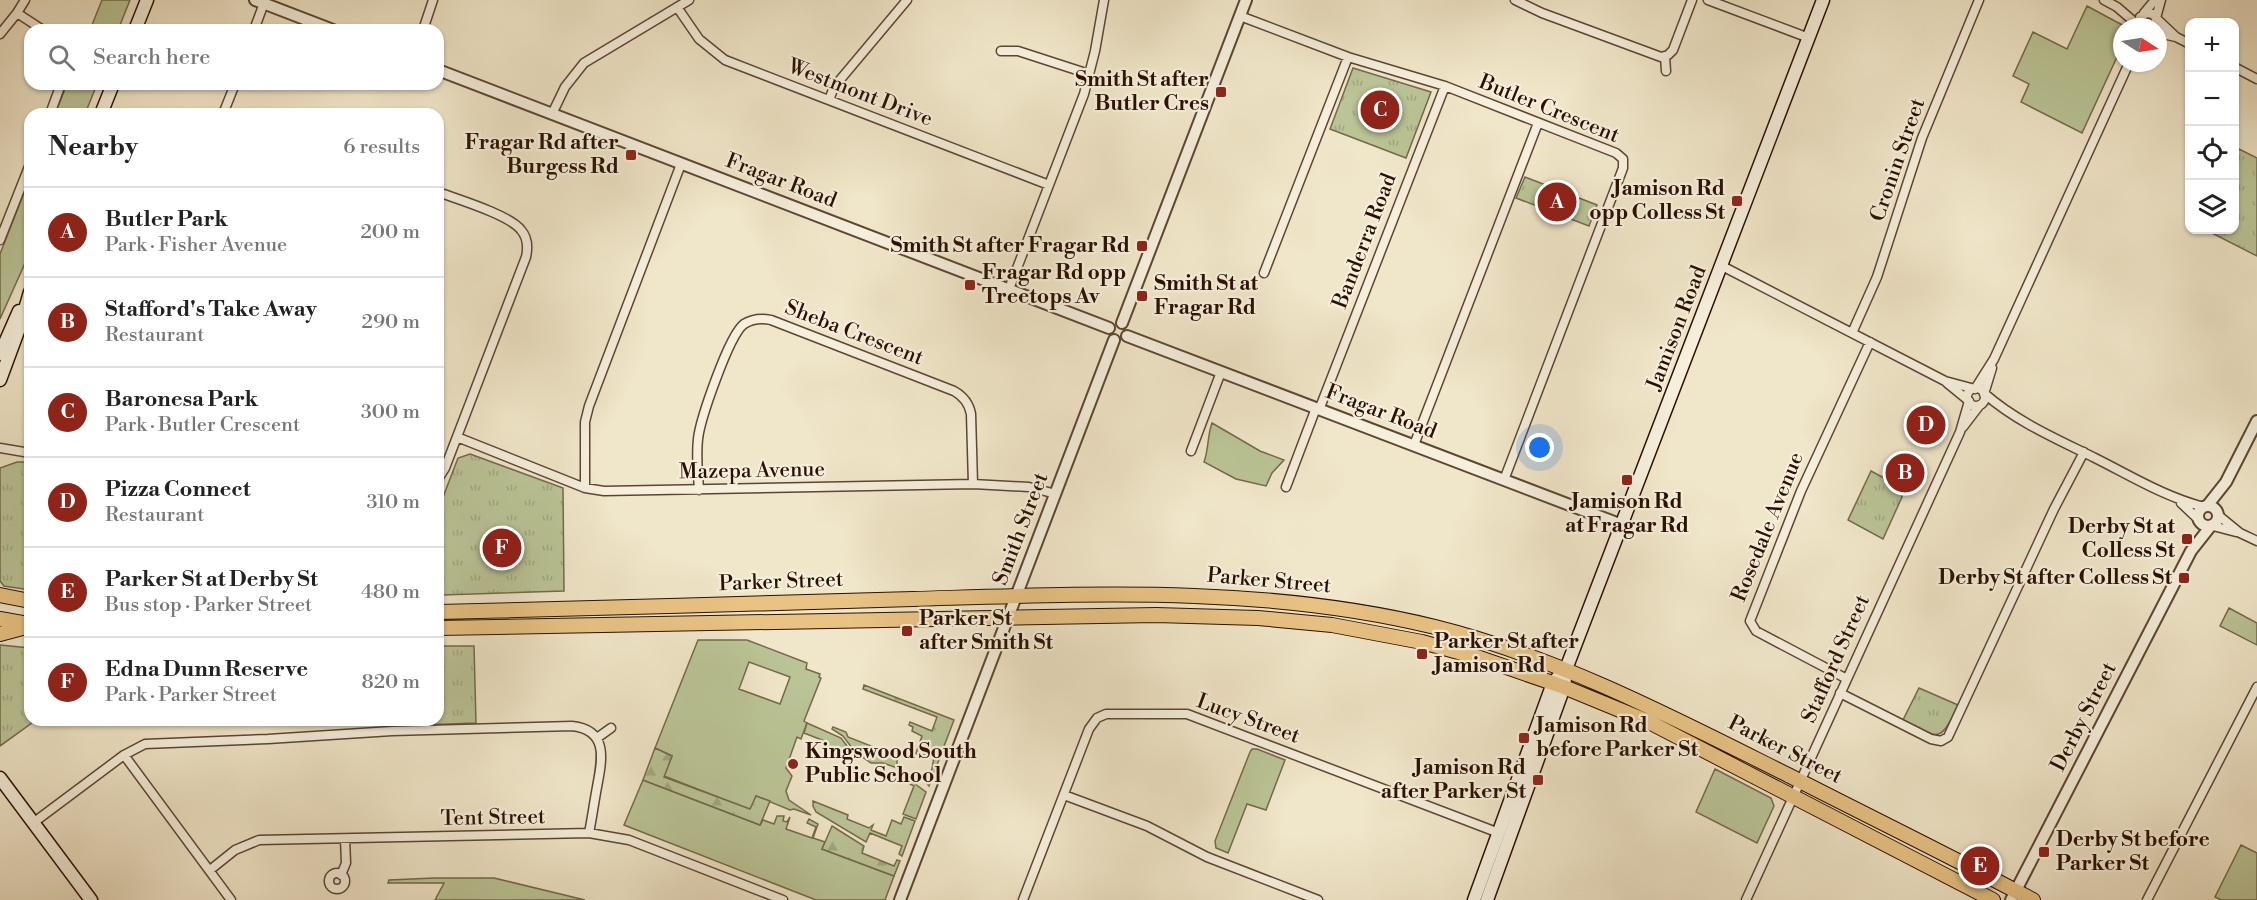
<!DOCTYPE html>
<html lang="en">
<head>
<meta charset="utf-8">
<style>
  body { margin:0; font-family:"Libre Bodoni",serif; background:#f2f2f2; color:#222 }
  .controls { position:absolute; right:18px; top:18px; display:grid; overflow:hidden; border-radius:12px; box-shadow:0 2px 4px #0004 }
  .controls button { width:54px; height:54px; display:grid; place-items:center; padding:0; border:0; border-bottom:2px solid #e0e0e0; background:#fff; color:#222; font:30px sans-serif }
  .compass { position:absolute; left:2113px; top:18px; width:54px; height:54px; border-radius:50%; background:#fff; box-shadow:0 2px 4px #0004; rotate:102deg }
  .you { position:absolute; left:1540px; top:448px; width:21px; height:21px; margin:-15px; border:4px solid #fff; border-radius:50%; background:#1a73e8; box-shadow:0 0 0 9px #1a73e833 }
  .badge { display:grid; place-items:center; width:39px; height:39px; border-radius:50%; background:#8f2418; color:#fff; font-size:20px; font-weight:700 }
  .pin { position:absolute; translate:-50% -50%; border:3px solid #fff; box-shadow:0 2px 6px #0006 }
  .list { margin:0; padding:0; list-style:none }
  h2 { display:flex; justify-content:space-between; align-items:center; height:78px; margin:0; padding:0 24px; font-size:26px }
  h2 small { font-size:20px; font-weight:400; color:#767676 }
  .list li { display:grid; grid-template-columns:39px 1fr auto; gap:18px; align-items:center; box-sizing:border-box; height:90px; padding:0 24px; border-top:2px solid #e0e0e0 }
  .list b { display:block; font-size:22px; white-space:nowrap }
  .list p { margin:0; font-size:20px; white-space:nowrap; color:#767676 }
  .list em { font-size:20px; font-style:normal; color:#767676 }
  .icon { flex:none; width:33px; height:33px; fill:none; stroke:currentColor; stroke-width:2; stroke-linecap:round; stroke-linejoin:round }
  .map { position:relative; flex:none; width:2257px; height:900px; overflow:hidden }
  .search { position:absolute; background:#fff; box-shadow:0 2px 4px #0004; left:24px; top:24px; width:420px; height:66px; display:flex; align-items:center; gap:15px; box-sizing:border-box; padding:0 21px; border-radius:18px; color:#767676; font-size:22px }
  .panel { position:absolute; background:#fff; box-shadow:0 2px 4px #0004; left:24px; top:108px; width:420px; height:618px; border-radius:18px }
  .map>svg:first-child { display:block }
</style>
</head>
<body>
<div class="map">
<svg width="2257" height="900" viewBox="0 0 2257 900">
  <defs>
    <pattern id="forest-firs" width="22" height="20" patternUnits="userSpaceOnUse" patternTransform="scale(1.5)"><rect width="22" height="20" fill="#bac496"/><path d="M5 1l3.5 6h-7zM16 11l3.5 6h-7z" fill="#a0a780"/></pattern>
    <pattern id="park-tufts" width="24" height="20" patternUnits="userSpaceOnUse" patternTransform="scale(1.5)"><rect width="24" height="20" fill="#bac496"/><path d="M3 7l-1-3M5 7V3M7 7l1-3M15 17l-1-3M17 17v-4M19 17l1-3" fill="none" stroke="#a0a780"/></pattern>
  </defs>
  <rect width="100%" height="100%" fill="#f0e6c9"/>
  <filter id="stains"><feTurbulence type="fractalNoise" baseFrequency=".00333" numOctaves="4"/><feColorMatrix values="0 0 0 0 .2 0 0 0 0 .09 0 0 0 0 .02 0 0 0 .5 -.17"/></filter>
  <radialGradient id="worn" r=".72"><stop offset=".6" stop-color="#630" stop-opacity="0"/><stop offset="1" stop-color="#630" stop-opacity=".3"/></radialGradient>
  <path fill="#bac496" stroke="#726a4b" stroke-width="1.5" fill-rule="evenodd" d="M102 0H130L118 30H90Z
    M2087 6 2126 27H2122V46L2082 133 2021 102 2029 84 2013 76 2033 32 2067 49Z
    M67 84H97L85 114H55Z
    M30 177V252L0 319V254Z
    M1212 423 1260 451 1284 460 1272 473 1266 486 1236 479 1204 462C1209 448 1207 437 1212 423Z
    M2229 608 2257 623V645L2220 626Z
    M698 640H747L807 663 806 669 820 674 819 677 821 678 804 721 807 723 801 739 797 737 786 768 792 776 786 791 789 800 811 815 794 809 790 810 756 796 751 810 664 776 672 756 655 748ZM749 662 790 677 780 704 739 689Z
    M833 727 846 732 848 737 891 754H897V768L883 763H871L855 752 843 736 832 729Z
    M1252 749H1257L1285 760 1266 810 1247 804 1228 853 1216 848 1215 841 1250 752Z
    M1715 769 1771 798 1774 806 1757 843 1696 812Z
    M643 780 760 825 763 820 774 824 777 816H784L783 821 787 822 790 817 786 829 812 838 816 827 807 823 809 819 818 824 813 838 825 842 822 849 894 876 885 900H816L624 825Z
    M911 781 926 792 916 819 903 814 914 786 910 784Z
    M813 801 848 815 847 819 869 828 873 825 871 830 886 836 892 820 901 824 904 817 915 821 902 856 899 854 902 846 870 833 866 842 816 812 813 806Z
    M2241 845 2257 853V900H2221L2215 897Z
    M434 878H494L585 900H435L444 883H388L389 880Z"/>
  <path fill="url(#forest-firs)" stroke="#726a4b" stroke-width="1.5" d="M864 685 954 720 929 786 925 781 932 769 934 757 913 753H916L922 736 912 731 913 727 909 725 910 722 932 731 937 717 863 689Z
    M807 723 841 738 853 754 845 757 825 748 827 742 804 733Z
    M655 748 672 756 664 777 750 809 756 796 770 801 760 825 643 780Z
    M832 826 864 846 862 853 894 866 897 860 900 861 894 876 822 849Z"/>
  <path fill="url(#park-tufts)" stroke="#726a4b" stroke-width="1.5" d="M1353 68 1431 92 1406 158 1330 129Z
    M2239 149 2257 158V256L2206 230H2234L2235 159Z
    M1525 177 1597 205 1589 226 1516 198Z
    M470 454 563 488 564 591 443 595 440 505 458 458Z
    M17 462H30V590L4 586 0 581V468Z
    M1871 471 1899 486 1902 497 1883 539 1848 520Z
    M0 645 30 648V720H36L0 746Z
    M438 646H474L476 723 421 725V720H438Z
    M1919 688 1958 705C1940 744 1939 739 1903 720Z"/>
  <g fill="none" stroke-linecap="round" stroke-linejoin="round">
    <defs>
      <path id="minor" d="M1515 0 1542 13 1661 57 1668 55 1673 50 1692 0
        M1708 0 1809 38
        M2104 0 2117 7 2139 26
        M677 7 699 39 725 60 1049 185
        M17 13 43 30
        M2144 13 2155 0
        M1240 16 1348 57 1445 86 1616 153 1623 159V168L1504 480
        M2156 18 2161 0
        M2157 19 2176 37
        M2140 27V17L2147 13 2153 14 2156 18V27
        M254 30 264 3
        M423 30 433 0
        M2158 33 2176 37 2190 44
        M0 34 17 13 25 0
        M1001 51H1018L1089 74
        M1665 56 1666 71
        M2234 67 2257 79
        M829 100 834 87 907 0
        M50 114 61 84
        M223 114 235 84
        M552 114 565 87 584 63 689 0
        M438 192C457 199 510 215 521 230 528 238 528 248 526 257L445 468 438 479
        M0 240 30 164
        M1722 266 1945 381 1975 389
        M1264 273 1348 57
        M1009 289 1084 94 1095 51 1104 0
        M1852 333 1877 277 1922 138 1979 0
        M1947 383 1969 401
        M1967 397a9 9 0 1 1 18 0a9 9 0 1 1-18 0Z
        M1975 389 1994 359 2129 63
        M1984 394 1992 368
        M1985 394C2017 422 2057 439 2095 458 2131 476 2165 497 2204 507
        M1319 410 1445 86
        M1963 427 1979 406
        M457 437 585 488 604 491 973 484 1029 487 1056 494
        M1414 445 1538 123
        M0 448 30 453
        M1191 451 1221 372
        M1286 487 1316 408
        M585 488V422L589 406 681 164
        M699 490C698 473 696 456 698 439 700 420 729 335 744 324 752 319 762 318 771 320L954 391C963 396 969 403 971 414L973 484
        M2181 503 2198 519
        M2218 515 2240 533 2257 541
        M2213 526 2236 532
        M1847 679 1756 631 1750 621 1801 491 1870 342
        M1840 693 1931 739 1941 741 1948 737 2054 509 2084 452
        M597 738 611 728
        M124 755 231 900
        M1064 795 1147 826 1207 857 1318 900
        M33 823 124 755 145 744 268 739 392 731 572 726C609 730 602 760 597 787 594 803 592 818 589 833
        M210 870 235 850 259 840 589 833 629 840 783 900
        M329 881a8 8 0 1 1 16 0a8 8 0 1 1-16 0Z
        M341 875 346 863 345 839
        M1023 900 1089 729 1097 718 1106 714H1187L1499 833
        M1746 900 1960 432 1969 401
        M2147 900 2257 687"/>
      <path id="tertiary" d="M255 0 333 30
        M438 70 1109 328
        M1122 323 1246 0
        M1127 336 1622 525
        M2198 516a10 10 0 1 1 20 0a10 10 0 1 1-20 0Z
        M2207 506 2226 482 2257 421
        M900 900 1114 340
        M2011 900 2191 551 2210 527"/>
      <path id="secondary" d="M135 30 147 0
        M101 114 113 84
        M0 354 19 311
        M0 380 20 326 30 292
        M0 778 91 900
        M1474 900 1553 683 1558 677
        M1487 900 1564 687 1566 669 1823 0"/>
      <path id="trunk" d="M0 595 30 601
        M438 612C596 608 755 604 913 599 1088 594 1264 585 1435 627 1560 658 1674 718 1788 775 1870 817 1952 857 2033 900
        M0 619 28 624
        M438 628 1156 615 1258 618 1332 625 1422 642 1480 658 1564 687 1649 722 1993 900
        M0 634 30 626"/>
    </defs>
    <use href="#minor" stroke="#5c4632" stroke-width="11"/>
    <use href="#tertiary" stroke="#5c4632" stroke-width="14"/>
    <use href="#secondary" stroke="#2b1000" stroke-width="15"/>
    <use href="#trunk" stroke="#2b1000" stroke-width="16"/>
    <use href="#minor" stroke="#f5efdc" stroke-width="8"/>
    <use href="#tertiary" stroke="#f5efdc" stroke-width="10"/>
    <use href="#secondary" stroke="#f5efdc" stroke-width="12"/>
    <use href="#trunk" stroke="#e8c384" stroke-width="14"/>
  </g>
  <g fill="#8f2418" stroke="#f5efdc" stroke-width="2">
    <rect x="1215" y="86" width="12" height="12" rx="3"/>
    <rect x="625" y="149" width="12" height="12" rx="3"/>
    <rect x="1731" y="195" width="12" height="12" rx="3"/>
    <rect x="1136" y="240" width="12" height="12" rx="3"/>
    <rect x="964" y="279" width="12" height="12" rx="3"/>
    <rect x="1136" y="290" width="12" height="12" rx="3"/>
    <rect x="1621" y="474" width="12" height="12" rx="3"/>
    <rect x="2181" y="533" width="12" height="12" rx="3"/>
    <rect x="2178" y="572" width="12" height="12" rx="3"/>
    <rect x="901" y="625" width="12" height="12" rx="3"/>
    <rect x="1416" y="648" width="12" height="12" rx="3"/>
    <rect x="1518" y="732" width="12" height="12" rx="3"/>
    <circle cx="793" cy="764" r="6"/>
    <rect x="1532" y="774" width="12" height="12" rx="3"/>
    <rect x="2038" y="846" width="12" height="12" rx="3"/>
  </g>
  <g text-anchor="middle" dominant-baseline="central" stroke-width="4.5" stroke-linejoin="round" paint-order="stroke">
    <g font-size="21" font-weight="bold" fill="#2b1000" stroke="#f5efdc" text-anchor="end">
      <text x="1209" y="80">Smith St after<tspan x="1209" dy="24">Butler Cres</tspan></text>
      <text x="619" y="143">Fragar Rd after<tspan x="619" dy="24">Burgess Rd</tspan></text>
      <text x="1725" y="189">Jamison Rd<tspan x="1725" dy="24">opp Colless St</tspan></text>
      <text x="1130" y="246">Smith St after Fragar Rd</text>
      <text x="982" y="273" text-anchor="start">Fragar Rd opp<tspan x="982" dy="24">Treetops Av</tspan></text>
      <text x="1154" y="284" text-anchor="start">Smith St at<tspan x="1154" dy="24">Fragar Rd</tspan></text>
      <text x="1627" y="502" text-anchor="middle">Jamison Rd<tspan x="1627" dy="24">at Fragar Rd</tspan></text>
      <text x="2175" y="527">Derby St at<tspan x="2175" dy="24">Colless St</tspan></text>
      <text x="2172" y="578">Derby St after Colless St</text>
      <text x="919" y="619" text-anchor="start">Parker St<tspan x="919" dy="24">after Smith St</tspan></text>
      <text x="1434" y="642" text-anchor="start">Parker St after<tspan x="1434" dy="24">Jamison Rd</tspan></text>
      <text x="1536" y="726" text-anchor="start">Jamison Rd<tspan x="1536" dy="24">before Parker St</tspan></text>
      <text x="805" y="752" text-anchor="start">Kingswood South<tspan x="805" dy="24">Public School</tspan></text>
      <text x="1526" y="768">Jamison Rd<tspan x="1526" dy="24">after Parker St</tspan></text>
      <text x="2056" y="840" text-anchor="start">Derby St before<tspan x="2056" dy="24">Parker St</tspan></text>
    </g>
    <g font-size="21" fill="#2b1000" stroke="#f5efdc">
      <text transform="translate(860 93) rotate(21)">Westmont Drive</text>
      <text transform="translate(1549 109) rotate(22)">Butler Crescent</text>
      <text transform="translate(1898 160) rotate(-71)">Cronin Street</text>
      <text transform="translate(781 181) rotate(21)">Fragar Road</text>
      <text transform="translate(1365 241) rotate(-69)">Banderra Road</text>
      <text transform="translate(1677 328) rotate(-69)">Jamison Road</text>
      <text transform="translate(854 333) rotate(21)">Sheba Crescent</text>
      <text transform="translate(1381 412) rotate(21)">Fragar Road</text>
      <text transform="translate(752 471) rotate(-1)">Mazepa Avenue</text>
      <text transform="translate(1768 527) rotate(-68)">Rosedale Avenue</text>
      <text transform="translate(1021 529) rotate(-69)">Smith Street</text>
      <text transform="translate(1269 581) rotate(5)">Parker Street</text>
      <text transform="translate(781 582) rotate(-2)">Parker Street</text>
      <text transform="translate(1836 659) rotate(-66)">Stafford Street</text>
      <text transform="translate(2084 717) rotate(-63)">Derby Street</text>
      <text transform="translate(1248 719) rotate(20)">Lucy Street</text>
      <text transform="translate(1785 750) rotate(27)">Parker Street</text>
      <text transform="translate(493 818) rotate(-1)">Tent Street</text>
    </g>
  </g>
  <rect width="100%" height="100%" filter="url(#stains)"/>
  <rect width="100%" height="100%" fill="url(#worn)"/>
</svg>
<div class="controls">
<button>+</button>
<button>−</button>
<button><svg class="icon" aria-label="locate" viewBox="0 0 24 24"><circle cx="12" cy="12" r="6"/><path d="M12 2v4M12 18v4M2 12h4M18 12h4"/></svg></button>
<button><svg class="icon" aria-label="layers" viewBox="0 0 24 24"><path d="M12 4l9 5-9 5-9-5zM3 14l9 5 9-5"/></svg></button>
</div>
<svg class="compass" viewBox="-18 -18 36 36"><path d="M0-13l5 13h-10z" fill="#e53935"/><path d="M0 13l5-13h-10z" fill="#767676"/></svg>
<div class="you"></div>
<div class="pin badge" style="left:1557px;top:202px">A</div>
<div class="pin badge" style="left:1905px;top:473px">B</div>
<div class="pin badge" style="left:1380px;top:110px">C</div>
<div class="pin badge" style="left:1926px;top:425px">D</div>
<div class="pin badge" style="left:1980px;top:866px">E</div>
<div class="pin badge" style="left:502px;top:548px">F</div>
<div class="search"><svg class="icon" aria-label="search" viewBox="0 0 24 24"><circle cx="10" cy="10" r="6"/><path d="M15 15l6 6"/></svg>Search here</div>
<section class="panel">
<h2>Nearby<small>6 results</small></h2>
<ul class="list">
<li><span class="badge">A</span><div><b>Butler Park</b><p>Park · Fisher Avenue</p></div><em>200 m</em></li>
<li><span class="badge">B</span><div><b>Stafford's Take Away</b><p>Restaurant</p></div><em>290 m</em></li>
<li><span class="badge">C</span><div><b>Baronesa Park</b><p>Park · Butler Crescent</p></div><em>300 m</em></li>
<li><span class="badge">D</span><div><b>Pizza Connect</b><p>Restaurant</p></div><em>310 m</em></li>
<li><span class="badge">E</span><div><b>Parker St at Derby St</b><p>Bus stop · Parker Street</p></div><em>480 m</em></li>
<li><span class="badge">F</span><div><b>Edna Dunn Reserve</b><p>Park · Parker Street</p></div><em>820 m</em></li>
</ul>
</section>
</div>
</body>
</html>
